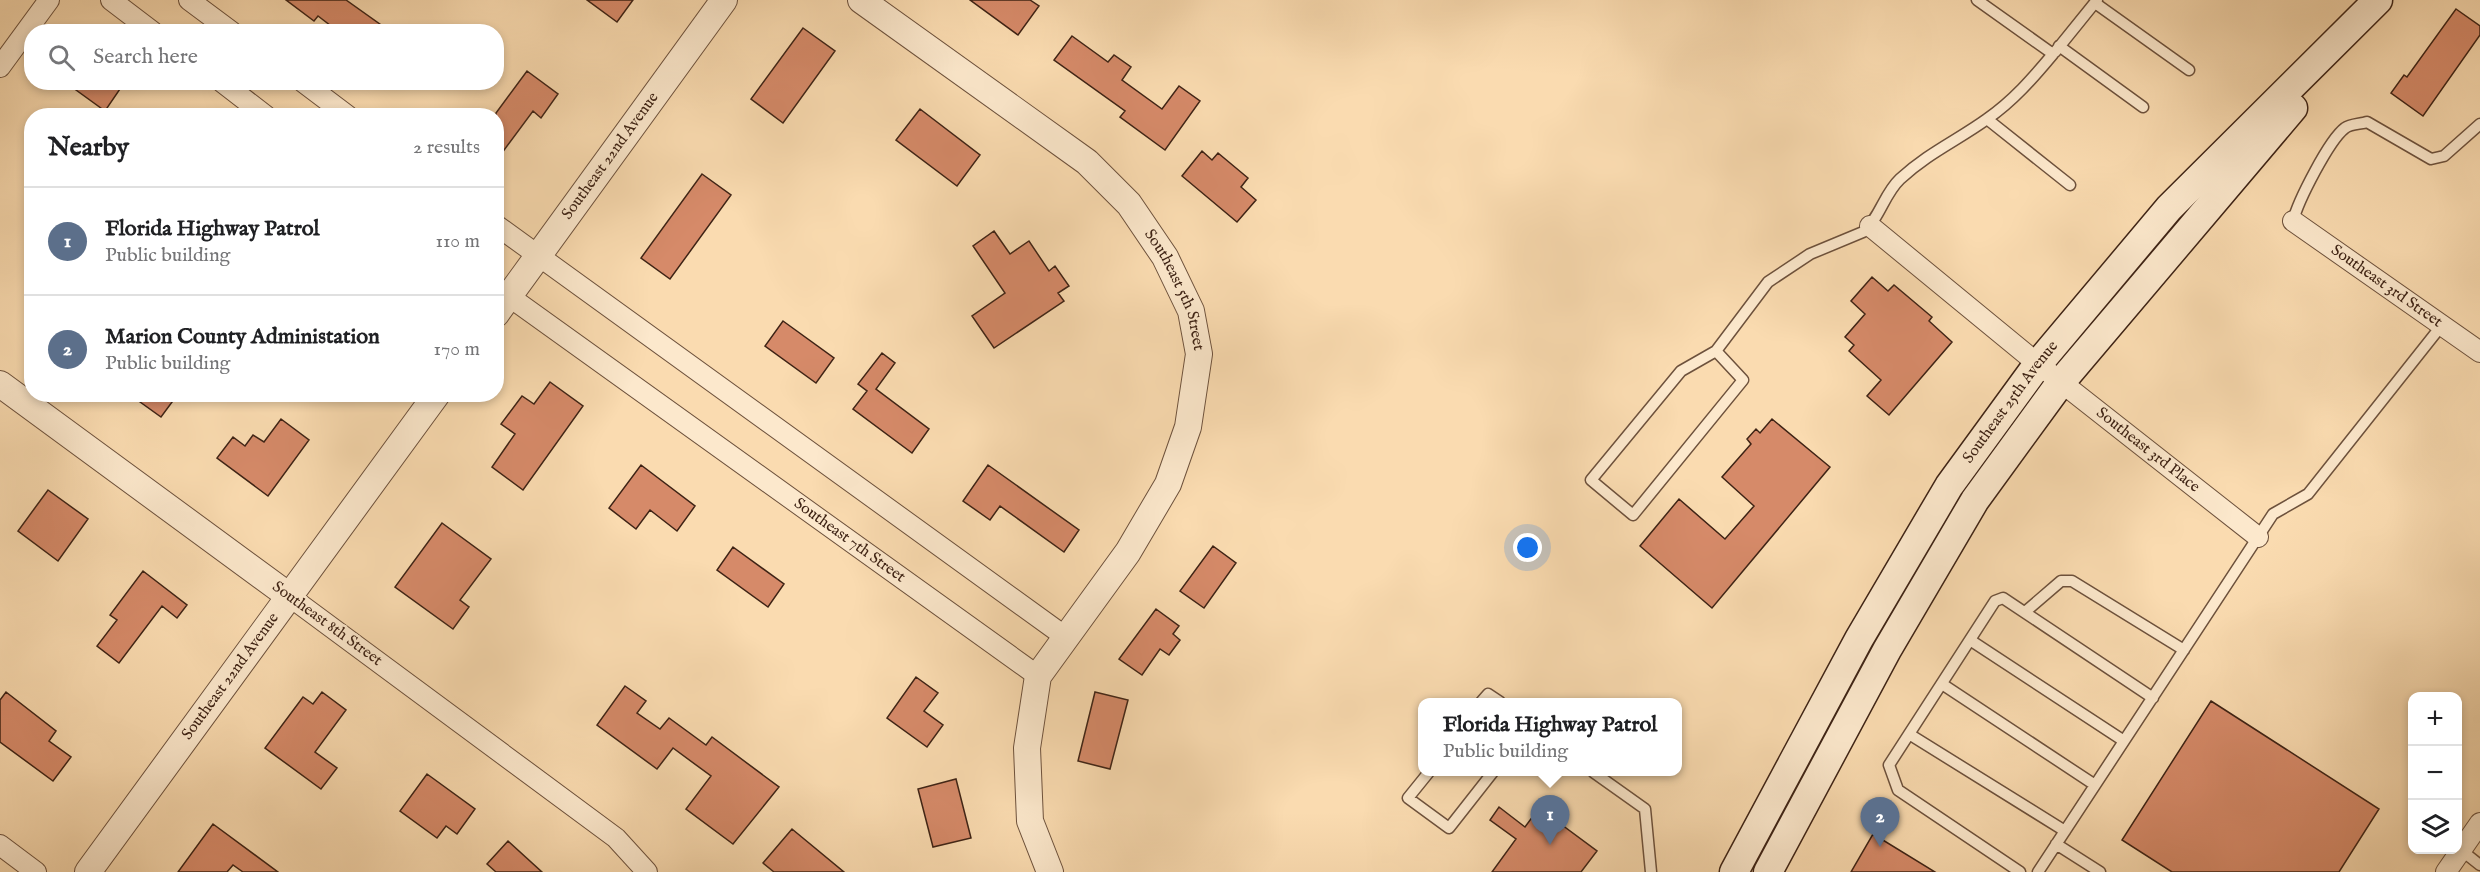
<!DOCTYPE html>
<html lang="en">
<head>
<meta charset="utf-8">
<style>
  body { margin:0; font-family:"IM FELL English",serif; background:#f6f6f6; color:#202124 }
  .controls { position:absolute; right:18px; bottom:18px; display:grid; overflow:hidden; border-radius:12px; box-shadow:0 3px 9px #0003 }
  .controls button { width:54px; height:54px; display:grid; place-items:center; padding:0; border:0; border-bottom:2px solid #e0e0e0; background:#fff; color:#202124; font:30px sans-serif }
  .you { position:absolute; left:1528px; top:548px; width:21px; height:21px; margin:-15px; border:4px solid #fff; border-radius:50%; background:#1a73e8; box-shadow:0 0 0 9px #1a73e833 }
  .badge { display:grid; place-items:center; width:39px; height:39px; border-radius:50%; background:#111827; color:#fff; font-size:20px; font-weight:700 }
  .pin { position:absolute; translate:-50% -50px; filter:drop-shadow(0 2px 3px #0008) }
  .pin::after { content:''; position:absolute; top:32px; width:21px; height:18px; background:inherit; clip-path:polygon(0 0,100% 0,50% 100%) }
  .popup { position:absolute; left:1418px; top:698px; width:264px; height:78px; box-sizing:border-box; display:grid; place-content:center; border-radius:12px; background:#fff; filter:drop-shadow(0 2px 4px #0005); font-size:20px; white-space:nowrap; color:#757577 }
  .popup b { font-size:22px; color:#202124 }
  .popup::after { content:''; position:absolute; left:50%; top:100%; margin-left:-12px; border:12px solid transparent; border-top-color:#fff }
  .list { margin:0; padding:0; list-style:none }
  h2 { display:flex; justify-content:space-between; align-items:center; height:78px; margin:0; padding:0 24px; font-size:26px }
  h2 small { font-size:20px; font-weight:400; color:#757577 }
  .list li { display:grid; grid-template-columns:39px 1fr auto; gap:18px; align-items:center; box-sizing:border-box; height:108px; padding:0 24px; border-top:2px solid #e0e0e0 }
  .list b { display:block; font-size:22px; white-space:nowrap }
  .list p { margin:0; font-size:20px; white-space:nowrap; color:#757577 }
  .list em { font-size:20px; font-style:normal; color:#757577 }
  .icon { flex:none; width:33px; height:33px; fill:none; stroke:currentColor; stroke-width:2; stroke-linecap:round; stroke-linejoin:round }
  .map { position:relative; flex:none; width:2480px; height:872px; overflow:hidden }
  .search { position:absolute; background:#fff; box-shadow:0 3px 9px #0003; left:24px; top:24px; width:480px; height:66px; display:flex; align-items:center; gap:15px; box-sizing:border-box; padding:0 21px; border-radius:24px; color:#757577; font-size:22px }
  .panel { position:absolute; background:#fff; box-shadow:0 3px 9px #0003; left:24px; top:108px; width:480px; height:294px; border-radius:24px }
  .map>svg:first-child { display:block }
</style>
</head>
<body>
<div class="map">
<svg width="2480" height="872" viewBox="0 0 2480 872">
  <rect width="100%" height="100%" fill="#fadbb0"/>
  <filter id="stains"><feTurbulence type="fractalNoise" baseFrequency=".00333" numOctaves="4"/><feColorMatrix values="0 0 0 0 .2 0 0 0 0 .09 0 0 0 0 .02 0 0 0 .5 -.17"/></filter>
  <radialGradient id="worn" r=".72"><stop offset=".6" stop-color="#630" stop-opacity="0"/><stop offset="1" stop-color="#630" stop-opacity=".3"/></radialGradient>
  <path fill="#d68a69" stroke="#3e2315" stroke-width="1.5" d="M286 0H346L391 32H339L318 16 314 21Z
    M587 0H633L617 22Z
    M970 0H1030L1039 6 1018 35Z
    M2456 9 2480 26V35L2423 116 2391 93 2404 75 2407 77Z
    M803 28 835 51 783 123 751 99Z
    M1072 36 1108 62 1114 55 1131 67 1122 80 1162 109 1179 86 1200 101 1165 150 1120 117 1125 111 1054 60Z
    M527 71 558 94 541 118 533 111 496 161V113Z
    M65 82H111L120 89 105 111Z
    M920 109 980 155 957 186 896 140Z
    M1202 151 1212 160 1218 153 1248 178 1241 187 1256 200 1237 222 1182 176Z
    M702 174 731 195 670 279 641 258Z
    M994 231 1010 254 1029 241 1049 271 1055 266 1069 286 1058 293 1064 301 994 348 972 316 1005 293 973 246Z
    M1872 277 1888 291 1894 285 1932 317 1929 321 1952 342 1889 415 1867 396 1881 380 1849 351 1854 345 1845 337 1865 314 1851 301Z
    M783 321 834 358 816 383 765 346Z
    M882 353 895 363 876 389 929 429 912 453 853 409 867 391 858 384Z
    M550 382 583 406 523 490 492 467 515 434 501 424 522 396 534 404Z
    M129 394H178L161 417Z
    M281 419 309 440 268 496 217 458 233 437 245 446 253 435 264 442Z
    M1772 419 1830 467 1712 608 1640 546 1679 499 1725 539 1754 506 1722 477 1751 444 1747 439 1756 429 1760 433Z
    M641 465 695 506 677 531 650 510 636 529 609 508Z
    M988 465 1079 530 1064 552 1000 506 990 520 963 501Z
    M48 490 88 519 58 561 18 531Z
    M442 523 491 559 460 600 469 607 453 629 395 587Z
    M1213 546 1236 563 1204 608 1180 591Z
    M733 547 784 584 768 607 717 570Z
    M143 571 187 605 177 618 162 606 119 663 97 646 117 620 110 615Z
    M1156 609 1179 626 1173 634 1180 640 1169 655 1160 649 1142 675 1119 659Z
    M916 677 938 693 924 711 943 725 927 747 887 718Z
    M625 686 646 701 637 713 660 729 669 718 706 745 712 737 779 787 733 844 686 809 711 776 673 748 657 769 597 725Z
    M6 692 56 731 49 741 71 757 53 781 0 742V700Z
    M322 692 346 710 315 752 337 768 321 789 265 748 303 697 313 704Z
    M1095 692 1128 700 1110 769 1078 761Z
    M2211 701 2379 809 2339 872H2172L2122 840Z
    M427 774 475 809 457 834 446 826 437 838 400 811Z
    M956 779 971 838 933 847 918 789Z
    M1499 807 1525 827 1539 808 1597 851 1581 872H1492L1516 839 1490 820Z
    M213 824 278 872H243L233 865 227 872H178Z
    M792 829 844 872H774L763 863Z
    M1873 834 1935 872H1851Z
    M508 841 542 872H496L487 864Z"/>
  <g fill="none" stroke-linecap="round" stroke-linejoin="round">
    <defs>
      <path id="service" d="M2095 3 2189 70
        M2059 46 2143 107
        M2055 52 2097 0
        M1987 119 2070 185
        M2293 221C2298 201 2329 140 2345 128 2350 124 2361 124 2367 122L2431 159 2444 156 2480 124
        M1716 351 1743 380 1633 515 1591 480 1681 371 1716 351 1768 282 1810 254 1863 232C1880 218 1884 194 1900 179 1928 153 1958 140 1987 119 2013 101 2033 78 2053 54L1977 0
        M2025 612 2061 581H2072L2184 650
        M1970 640 2124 741
        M1942 684 2095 785
        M1481 702 1488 694 1500 702
        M1909 734 2065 831
        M1429 772 1408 798 1449 828 1493 772
        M1593 772 1645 809 1651 872
        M2056 844 2100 872
        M2461 850 2480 865
        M2020 872 1898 790 1889 765 1995 601 2003 598 2153 698
        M2038 872 2273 514 2308 494 2442 325"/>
      <g id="minor">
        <path d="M111 0 153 32"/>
        <path d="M189 0 232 32"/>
        <path d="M0 67 49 0"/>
        <path d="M222 82 266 116"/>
        <path d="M303 82 348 116"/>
        <path id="s1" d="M2293 221 2480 352"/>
        <path d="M496 225 1067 638"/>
        <path id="s2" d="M1870 226 2038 364 2258 537"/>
        <path id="s3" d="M496 287 1038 676"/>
        <path d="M289 596 616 838 647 872"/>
        <path d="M0 845 36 872"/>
        <path d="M2446 872 2480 823"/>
      </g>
      <g id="tertiary">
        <path id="s4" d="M861 0 1087 162 1129 204 1165 257 1191 311 1199 354 1188 427 1168 484 1128 552 1038 676 1027 748 1030 821 1050 872"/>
        <path id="s5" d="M496 314 724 0"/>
        <path d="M0 384 289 596"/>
        <path id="s6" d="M88 872 437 394"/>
      </g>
      <g id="secondary">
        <path id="s7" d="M1734 872 1859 639 1949 486 2038 364 2169 208 2378 0"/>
        <path d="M1768 872 1887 650 1975 500 2061 382 2293 108"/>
      </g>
    </defs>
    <use href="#service" stroke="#6d513c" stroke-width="13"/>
    <use href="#minor" stroke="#6d513c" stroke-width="22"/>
    <use href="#tertiary" stroke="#6d513c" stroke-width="28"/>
    <use href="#secondary" stroke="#3e2315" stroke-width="31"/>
    <use href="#service" stroke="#fce8cc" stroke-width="10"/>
    <use href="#minor" stroke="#fce8cc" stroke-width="20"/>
    <use href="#tertiary" stroke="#fce8cc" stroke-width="26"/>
    <use href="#secondary" stroke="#fce8cc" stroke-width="28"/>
  </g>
  <g text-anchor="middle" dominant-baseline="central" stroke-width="5" stroke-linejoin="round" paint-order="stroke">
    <g font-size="16" fill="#3e2315" stroke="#fce8cc">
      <text stroke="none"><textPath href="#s5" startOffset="195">Southeast 22nd Avenue</textPath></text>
      <text stroke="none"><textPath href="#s1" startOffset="114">Southeast 3rd Street</textPath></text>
      <text stroke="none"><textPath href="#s4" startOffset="436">Southeast 5th Street</textPath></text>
      <text stroke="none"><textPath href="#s7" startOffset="546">Southeast 25th Avenue</textPath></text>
      <text stroke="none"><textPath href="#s2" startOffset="357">Southeast 3rd Place</textPath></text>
      <text stroke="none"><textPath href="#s3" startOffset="435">Southeast 7th Street</textPath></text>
      <text transform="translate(327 624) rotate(36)">Southeast 8th Street</text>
      <text stroke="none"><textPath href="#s6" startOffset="242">Southeast 22nd Avenue</textPath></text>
    </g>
  </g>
  <rect width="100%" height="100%" filter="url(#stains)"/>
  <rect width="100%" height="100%" fill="url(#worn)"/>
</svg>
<div class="controls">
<button>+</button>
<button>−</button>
<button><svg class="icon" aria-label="layers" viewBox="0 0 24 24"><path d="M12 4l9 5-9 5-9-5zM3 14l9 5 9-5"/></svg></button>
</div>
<div class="you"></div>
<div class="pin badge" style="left:1550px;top:845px;background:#5c6f8a">1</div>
<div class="popup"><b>Florida Highway Patrol</b>Public building</div>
<div class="pin badge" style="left:1880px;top:847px;background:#5c6f8a">2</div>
<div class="search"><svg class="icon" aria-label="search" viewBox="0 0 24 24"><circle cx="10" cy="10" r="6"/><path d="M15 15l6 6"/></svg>Search here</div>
<section class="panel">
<h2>Nearby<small>2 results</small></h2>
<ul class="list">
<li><span class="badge" style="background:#5c6f8a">1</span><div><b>Florida Highway Patrol</b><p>Public building</p></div><em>110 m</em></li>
<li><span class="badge" style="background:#5c6f8a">2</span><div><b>Marion County Administation</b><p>Public building</p></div><em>170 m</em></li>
</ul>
</section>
</div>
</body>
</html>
